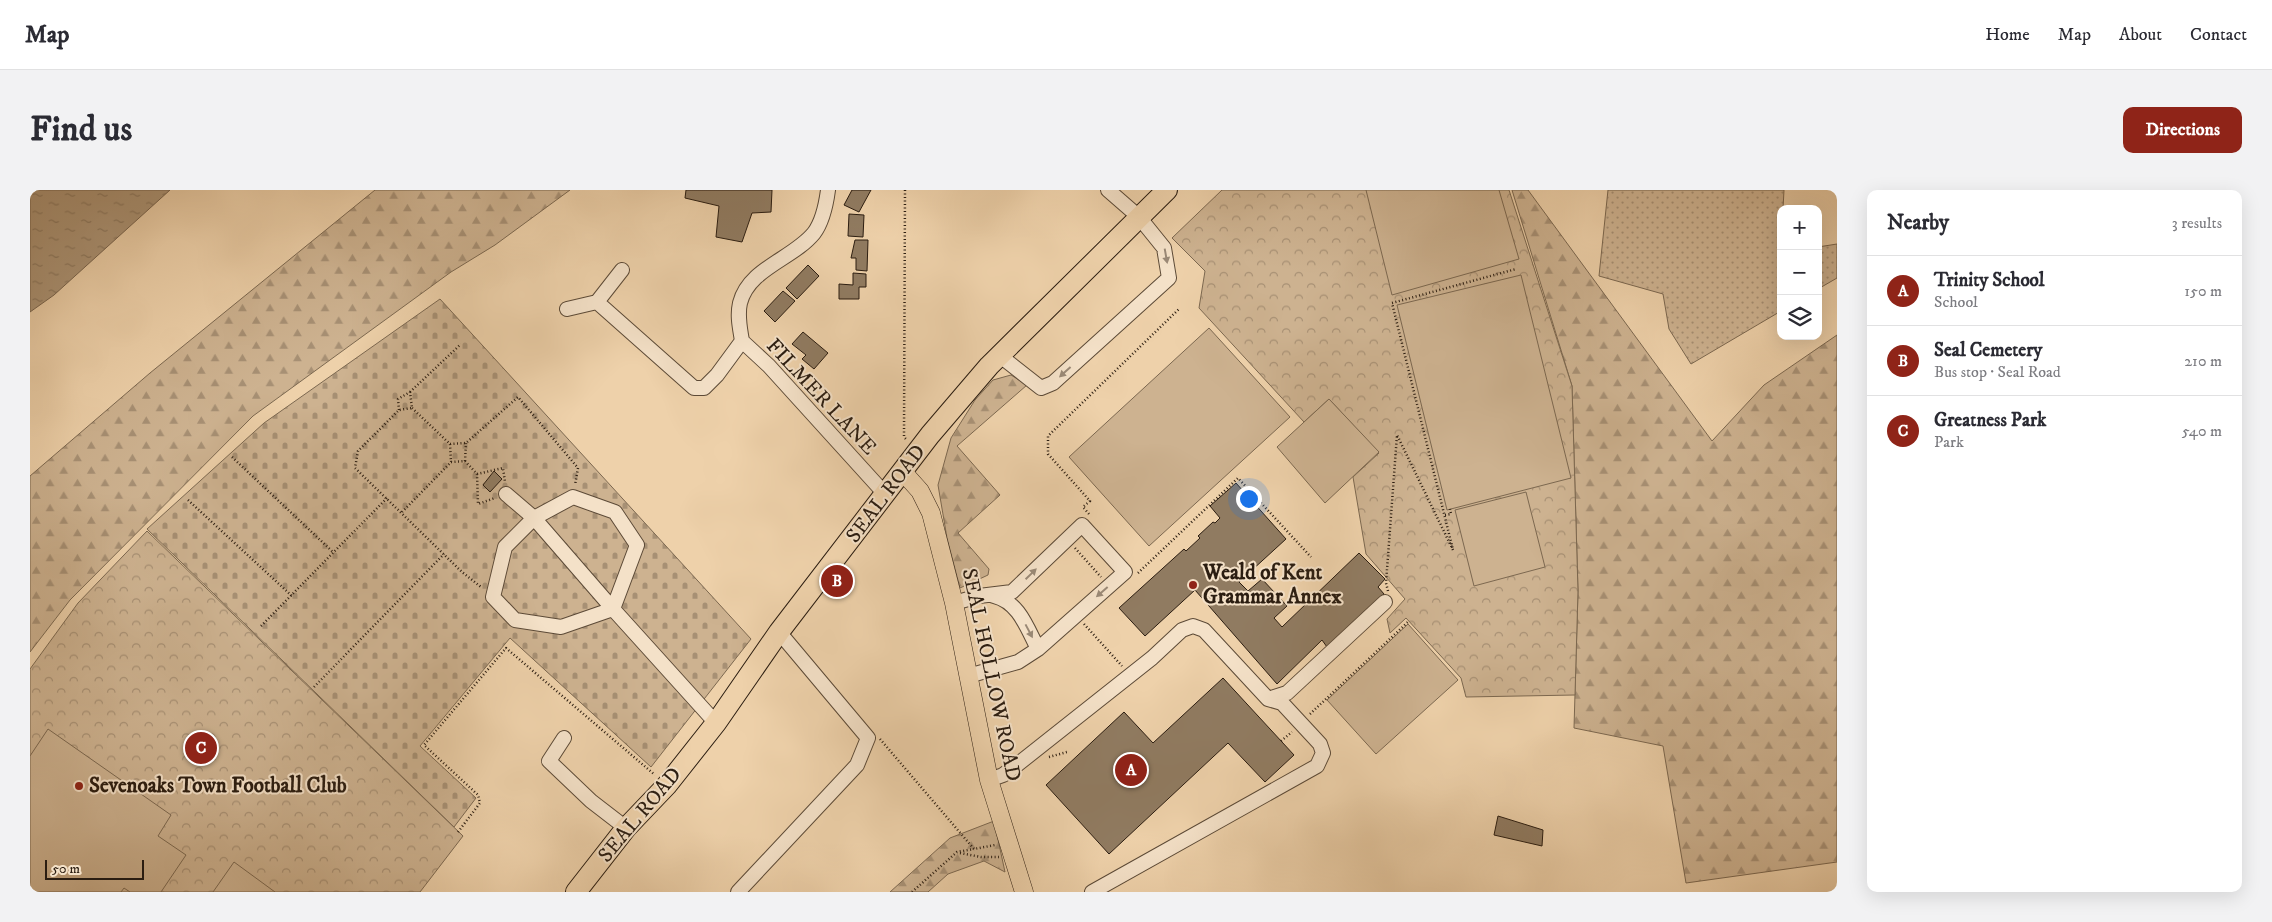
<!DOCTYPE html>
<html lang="en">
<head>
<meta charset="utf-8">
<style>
  body { margin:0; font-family:"IM FELL DW Pica",serif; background:#f2f2f3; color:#2b2b33 }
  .controls { position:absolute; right:15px; top:15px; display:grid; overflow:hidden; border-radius:10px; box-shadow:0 5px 20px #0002 }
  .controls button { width:45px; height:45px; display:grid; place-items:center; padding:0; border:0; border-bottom:1px solid #e1e1e2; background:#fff; color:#2b2b33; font:25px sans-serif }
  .scale { position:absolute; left:15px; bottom:12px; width:99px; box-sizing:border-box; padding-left:5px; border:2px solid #2b1d11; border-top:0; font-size:14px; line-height:18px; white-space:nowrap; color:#2b1d11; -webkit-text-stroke:4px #f4e1c8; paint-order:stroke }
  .you { position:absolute; left:1218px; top:308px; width:18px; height:18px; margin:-12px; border:4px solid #fff; border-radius:50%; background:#1a73e8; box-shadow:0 0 0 8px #1a73e833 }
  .badge { display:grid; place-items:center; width:32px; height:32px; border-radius:50%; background:#8f2418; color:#fff; font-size:16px; font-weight:700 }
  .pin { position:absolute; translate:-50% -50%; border:2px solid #fff; box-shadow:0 1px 5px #0006 }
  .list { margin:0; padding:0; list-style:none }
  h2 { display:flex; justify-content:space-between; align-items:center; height:65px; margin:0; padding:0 20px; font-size:21px }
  h2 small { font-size:16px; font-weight:400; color:#7c7c81 }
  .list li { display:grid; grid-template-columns:32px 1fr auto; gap:15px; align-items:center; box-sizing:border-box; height:70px; padding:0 20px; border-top:1px solid #e1e1e2 }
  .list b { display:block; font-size:19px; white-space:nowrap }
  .list p { margin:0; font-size:16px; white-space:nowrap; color:#7c7c81 }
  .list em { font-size:16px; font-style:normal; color:#7c7c81 }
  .icon { flex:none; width:28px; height:28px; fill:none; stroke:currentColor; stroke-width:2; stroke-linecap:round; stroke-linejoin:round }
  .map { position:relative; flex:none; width:1807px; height:702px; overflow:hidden; border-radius:10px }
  header { display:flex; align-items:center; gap:30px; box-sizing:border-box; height:70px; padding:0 25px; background:#fff; border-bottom:1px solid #e1e1e2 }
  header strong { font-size:24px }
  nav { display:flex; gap:28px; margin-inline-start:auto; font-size:18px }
  .intro { display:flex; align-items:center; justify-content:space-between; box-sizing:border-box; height:120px; padding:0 30px }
  h1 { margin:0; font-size:35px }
  .button { padding:12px 22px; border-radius:10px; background:#8f2418; color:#fff; font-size:18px; font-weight:700 }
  main { display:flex; gap:30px; padding:0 30px }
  aside { flex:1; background:#fff; border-radius:10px; box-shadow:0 5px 20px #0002 }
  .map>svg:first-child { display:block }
</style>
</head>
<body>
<header>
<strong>Map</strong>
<nav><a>Home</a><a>Map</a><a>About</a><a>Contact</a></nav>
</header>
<div class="intro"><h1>Find us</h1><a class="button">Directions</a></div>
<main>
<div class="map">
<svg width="1807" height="702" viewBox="0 0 1807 702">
  <defs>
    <pattern id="grass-dots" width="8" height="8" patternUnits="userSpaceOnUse" patternTransform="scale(1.25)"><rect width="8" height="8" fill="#cdb290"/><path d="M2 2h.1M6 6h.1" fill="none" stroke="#a79074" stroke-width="1.8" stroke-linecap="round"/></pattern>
    <pattern id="forest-firs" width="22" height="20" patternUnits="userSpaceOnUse" patternTransform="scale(1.25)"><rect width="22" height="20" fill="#cdb290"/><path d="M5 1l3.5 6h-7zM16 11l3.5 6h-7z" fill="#a79074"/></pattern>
    <pattern id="cemetery-stones" width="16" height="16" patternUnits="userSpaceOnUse" patternTransform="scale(1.25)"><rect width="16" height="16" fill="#cdb290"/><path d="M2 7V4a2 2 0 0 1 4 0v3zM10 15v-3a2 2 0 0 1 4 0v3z" fill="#a79074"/></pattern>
    <pattern id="park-crowns" width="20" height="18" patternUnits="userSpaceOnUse" patternTransform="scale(1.25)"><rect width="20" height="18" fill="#cdb290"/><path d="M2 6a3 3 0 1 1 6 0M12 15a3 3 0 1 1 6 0" fill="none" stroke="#a79074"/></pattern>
    <pattern id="water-ripples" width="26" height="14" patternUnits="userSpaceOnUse" patternTransform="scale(1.25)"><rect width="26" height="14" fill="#ac9476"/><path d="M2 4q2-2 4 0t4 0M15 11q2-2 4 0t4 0" fill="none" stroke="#8c785f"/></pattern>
  </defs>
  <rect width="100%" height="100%" fill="#eed1aa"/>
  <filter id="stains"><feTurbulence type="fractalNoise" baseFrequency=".004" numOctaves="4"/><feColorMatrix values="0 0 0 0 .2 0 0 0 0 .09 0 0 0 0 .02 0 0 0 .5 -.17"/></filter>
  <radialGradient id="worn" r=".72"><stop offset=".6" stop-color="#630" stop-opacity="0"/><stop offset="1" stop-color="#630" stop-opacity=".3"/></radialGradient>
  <path fill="url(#grass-dots)" stroke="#7c6850" d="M1578 0H1754L1753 19H1751V121L1661 174 1639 139 1633 104 1569 86Z
    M1807 54V88L1788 99V57Z"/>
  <path fill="url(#forest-firs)" stroke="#7c6850" d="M345 0H540L465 55 421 82 223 226 40 410 0 462V286L120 183Z
    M1482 0H1498L1682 251 1734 195 1807 145V672L1656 693 1633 556 1544 538 1548 401 1542 196Z
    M981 185 997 195 927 256 970 305 928 343 959 379 958 385 930 398 917 348 908 295 921 248 945 210 963 190Z
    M964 631 975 682 954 671 918 684 898 702H860L920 648Z"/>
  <path fill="url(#cemetery-stones)" stroke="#7c6850" d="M410 109 721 449 621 577 480 448 390 556 446 608 424 637 117 339 234 233Z"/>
  <path fill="url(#park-crowns)" stroke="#7c6850" d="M1192 0H1479L1542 196 1548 401 1545 505 1436 507 1431 488 1376 428 1360 443 1357 429 1375 409 1336 364 1323 287 1349 263 1299 209 1274 232 1169 118 1175 81 1142 48Z
    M117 341 433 646 390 702H0V479L48 413Z"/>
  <path fill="#cdb290" stroke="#7c6850" d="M1336 0H1469L1489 69 1362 105Z
    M1491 85 1541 288 1417 320 1367 115Z
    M1179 138 1260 227 1119 356 1039 267Z
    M1299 209 1349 262 1295 313 1247 257Z
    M1496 302 1515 377 1444 396 1425 320Z
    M1378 434 1428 490 1346 564 1297 510Z
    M18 539 141 625 128 646 156 665 131 702H100L94 698 91 702H0V566Z
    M204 672 245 702H183Z"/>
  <path fill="url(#water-ripples)" stroke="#78644e" d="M0 0H140L24 105 0 122Z"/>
  <path fill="#907b61" stroke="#2b1d11" d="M656 0H742L741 22 722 23 712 52 686 47 689 16 655 8Z
    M822 0H841L829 22 814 15Z
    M819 24 834 25 833 47 818 46Z
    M825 50H838L837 81 826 80V68H821Z
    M778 75 789 86 767 109 756 98Z
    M823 83 836 84V97H829V109H809V94L823 95Z
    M753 101 765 111 745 132 734 121Z
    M773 142 798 163 784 179 772 169 776 165 762 154Z
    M464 281 472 289 460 302 453 295Z
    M1206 293 1256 349 1209 392 1218 401 1232 389 1257 416 1244 428 1252 437 1329 363 1355 389 1348 397 1354 404 1297 457 1292 450 1247 494 1165 400 1115 446 1089 418 1154 359 1156 361 1170 348 1168 346 1183 332 1185 333 1190 328 1180 316Z
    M1193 488 1264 565 1235 592 1198 553 1079 664 1016 595 1094 522 1123 553Z
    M1468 626 1513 640 1512 656 1464 645Z"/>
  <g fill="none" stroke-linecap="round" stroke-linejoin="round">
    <defs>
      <path id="minor" d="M567 112 664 198H674L687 185 712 151 739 176 856 305
        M537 119 567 112 592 80
        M712 151C710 138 707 126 710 113 719 78 763 69 784 43 793 31 796 15 798 0
        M969 165 1011 198 1023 193 1139 88 1134 58 1109 27 1078 0
        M476 304 504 328 543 307 585 322 607 355 583 419 686 533
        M504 328 583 419 531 437 485 430 463 407 475 357Z
        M964 406C989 412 997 438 1008 459
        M924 413 949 406 982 402 1052 335 1095 382 1008 459 988 472 938 486
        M1238 509 1257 503 1355 412
        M534 548 519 571 561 611 596 638
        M959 590 973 585 988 574 1122 468 1152 440 1163 436 1174 440 1238 509 1252 513 1290 554 1293 563 1287 576 1062 702
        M708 702 827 575 838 548 749 442"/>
      <path id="major" d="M873 282 890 301 901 323 924 413 959 590 994 702"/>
      <path id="highway" d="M546 702 596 638 637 595 686 533 749 442 900 245 959 176 1137 0"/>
    </defs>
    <use href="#minor" stroke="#5c4a37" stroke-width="16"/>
    <use href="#major" stroke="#2b1d11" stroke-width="19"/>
    <use href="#highway" stroke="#2b1d11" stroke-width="22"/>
    <path stroke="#2b1d11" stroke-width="2.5" stroke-dasharray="1 2.5" stroke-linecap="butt" d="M875 0 874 247 877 250
      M380 202 431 154
      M382 218 420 254 421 272
      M369 220 368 209 380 202 382 218 369 220 328 261 325 278 432 382 451 397
      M420 254 436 253 488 207 548 278 545 295
      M202 267 304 363
      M435 271 447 284 448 314 465 308
      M447 284 473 278 475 292
      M158 310 262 406
      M372 322 421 272 435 271 436 253
      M1059 324 1053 317 1060 311 1018 264V246L1149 119
      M1415 325 1421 324 1420 319
      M1045 358 1071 387
      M1108 383 1208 288 1281 367
      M1358 401 1356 393 1367 245 1423 360 1362 113 1486 79
      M1054 434 1092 476
      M231 436 357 308
      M284 497 414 364
      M1280 524 1379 431
      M850 549 944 659 965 655
      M1251 551 1262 542
      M1019 567 1037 562
      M428 642 450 613 448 605 394 555 476 458 625 585
      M930 663 951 667H969
      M882 702 927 662 944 659"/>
    <use href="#minor" stroke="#f4e1c8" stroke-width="14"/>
    <use href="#major" stroke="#eed1aa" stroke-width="18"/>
    <use href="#highway" stroke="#eed1aa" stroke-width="20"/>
  </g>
  <defs><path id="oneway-solid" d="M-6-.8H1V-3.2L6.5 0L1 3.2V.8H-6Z" transform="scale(1.25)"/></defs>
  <g fill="#9a8976">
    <use href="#oneway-solid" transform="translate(1136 66) rotate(80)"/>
    <use href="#oneway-solid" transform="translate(1035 182) rotate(138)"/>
    <use href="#oneway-solid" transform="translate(1001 384) rotate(-44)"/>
    <use href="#oneway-solid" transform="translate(1072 402) rotate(139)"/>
    <use href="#oneway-solid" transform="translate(999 441) rotate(62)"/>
  </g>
  <g fill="#8f2418" stroke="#f4e1c8" stroke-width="2">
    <circle cx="1163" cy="395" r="5"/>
    <circle cx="49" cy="596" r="5"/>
  </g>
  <g text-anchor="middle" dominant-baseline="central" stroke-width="4" stroke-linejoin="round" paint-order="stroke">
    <g font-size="21" fill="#2b1d11" stroke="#f4e1c8">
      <text transform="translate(791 207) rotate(47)">FILMER LANE</text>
      <text transform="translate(856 304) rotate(-53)">SEAL ROAD</text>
      <text transform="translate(961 485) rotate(78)">SEAL HOLLOW ROAD</text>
      <text transform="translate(610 625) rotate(-50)">SEAL ROAD</text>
    </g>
    <g font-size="21" font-weight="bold" fill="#2b1d11" stroke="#f4e1c8" text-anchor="start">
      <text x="1173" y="383">Weald of Kent<tspan x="1173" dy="24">Grammar Annex</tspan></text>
      <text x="59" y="596">Sevenoaks Town Football Club</text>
    </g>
  </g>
  <rect width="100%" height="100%" filter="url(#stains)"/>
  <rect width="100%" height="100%" fill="url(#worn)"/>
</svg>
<div class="controls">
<button>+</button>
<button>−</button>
<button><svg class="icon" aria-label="layers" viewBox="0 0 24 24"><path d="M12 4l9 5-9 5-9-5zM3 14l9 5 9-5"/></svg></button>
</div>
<div class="scale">50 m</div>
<div class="you"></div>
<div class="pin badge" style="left:1101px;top:580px">A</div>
<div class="pin badge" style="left:807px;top:391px">B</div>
<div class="pin badge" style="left:171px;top:558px">C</div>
</div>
<aside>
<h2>Nearby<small>3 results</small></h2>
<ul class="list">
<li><span class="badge">A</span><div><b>Trinity School</b><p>School</p></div><em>150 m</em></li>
<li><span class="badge">B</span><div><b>Seal Cemetery</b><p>Bus stop · Seal Road</p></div><em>210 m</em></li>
<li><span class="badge">C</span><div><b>Greatness Park</b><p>Park</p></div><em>540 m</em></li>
</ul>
</aside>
</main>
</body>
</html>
